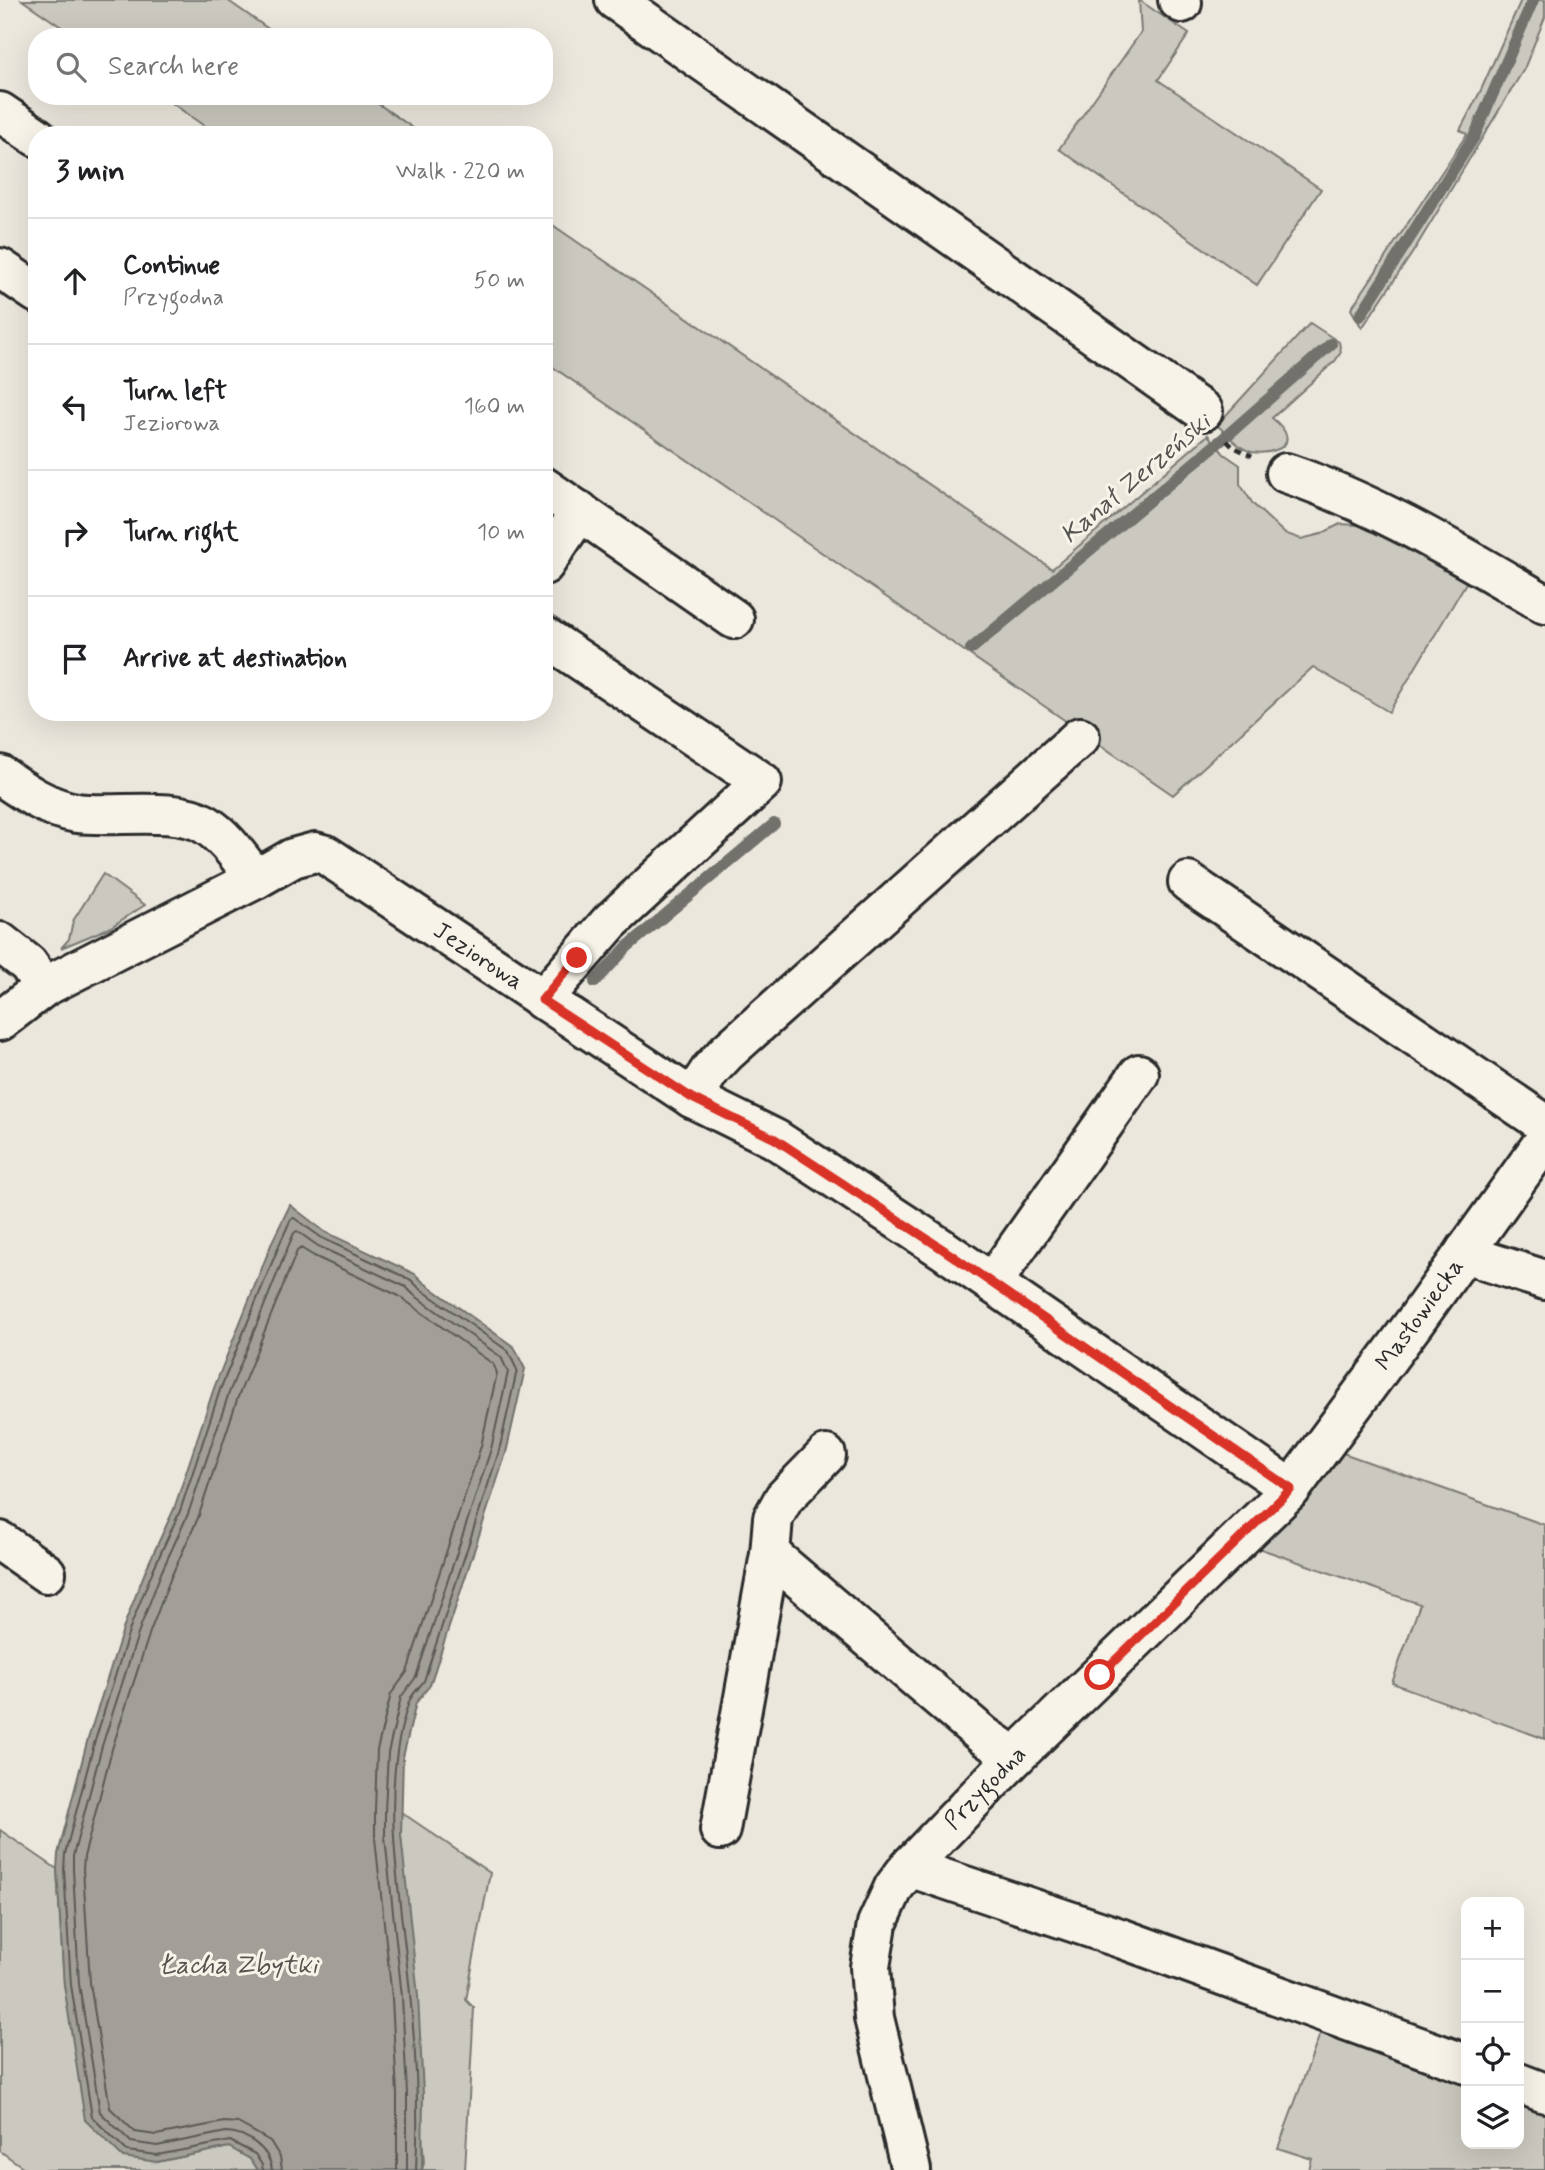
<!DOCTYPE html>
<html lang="en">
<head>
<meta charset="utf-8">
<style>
  body { margin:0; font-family:Mynerve,sans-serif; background:#f2f2f2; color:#202124 }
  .controls { position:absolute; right:21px; bottom:21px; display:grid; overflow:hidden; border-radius:14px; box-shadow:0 7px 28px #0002 }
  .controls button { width:63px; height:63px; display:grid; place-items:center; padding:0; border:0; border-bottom:2px solid #e0e0e0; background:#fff; color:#202124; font:35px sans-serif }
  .stop { position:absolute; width:21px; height:21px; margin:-16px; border:5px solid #d93025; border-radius:50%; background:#fff }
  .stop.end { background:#d93025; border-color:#fff; box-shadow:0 2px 7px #0008 }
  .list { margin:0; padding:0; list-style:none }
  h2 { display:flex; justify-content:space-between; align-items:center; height:91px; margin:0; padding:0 28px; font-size:30px }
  h2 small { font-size:23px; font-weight:400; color:#757577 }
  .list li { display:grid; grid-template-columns:46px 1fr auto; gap:21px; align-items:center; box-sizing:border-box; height:126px; padding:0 28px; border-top:2px solid #e0e0e0 }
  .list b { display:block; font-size:26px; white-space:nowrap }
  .list p { margin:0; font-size:23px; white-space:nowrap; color:#757577 }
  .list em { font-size:23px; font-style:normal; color:#757577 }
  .icon { flex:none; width:38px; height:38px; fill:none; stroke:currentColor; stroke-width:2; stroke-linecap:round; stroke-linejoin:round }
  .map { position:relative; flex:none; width:1545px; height:2170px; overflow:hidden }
  .search { position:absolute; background:#fff; box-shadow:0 7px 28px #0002; left:28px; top:28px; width:525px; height:77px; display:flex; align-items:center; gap:18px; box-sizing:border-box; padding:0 24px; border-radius:28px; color:#757577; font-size:26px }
  .panel { position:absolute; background:#fff; box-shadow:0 7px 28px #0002; left:28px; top:126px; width:525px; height:595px; border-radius:28px }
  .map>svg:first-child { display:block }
</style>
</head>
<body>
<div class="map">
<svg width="1545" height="2170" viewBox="0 0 1545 2170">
  <rect width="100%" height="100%" fill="#ebe7dd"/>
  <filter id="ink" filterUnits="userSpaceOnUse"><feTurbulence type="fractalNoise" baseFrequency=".0143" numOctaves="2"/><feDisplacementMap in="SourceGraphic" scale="14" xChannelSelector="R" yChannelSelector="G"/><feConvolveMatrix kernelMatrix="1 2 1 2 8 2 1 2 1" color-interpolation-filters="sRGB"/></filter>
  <g filter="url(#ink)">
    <path fill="#cbc8bf" stroke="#7b7a75" stroke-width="2" d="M22 0H227L280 37H76Z
      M1139 0 1189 34 1158 80 1321 189 1257 285 1059 149 1141 32Z
      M1521 0H1545V17L1524 69 1413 252 1362 328 1351 309 1467 134 1460 130 1481 90Z
      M162 96H367L423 135H217Z
      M544 219 1052 569 1208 435 1224 454 1240 465V484L1253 504 1284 533 1301 539 1321 534 1340 524 1358 525 1391 535 1469 578 1389 712 1313 667 1173 795 544 361Z
      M1310 323 1339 342 1341 352 1335 361 1272 418C1277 422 1284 428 1286 435 1291 451 1263 454 1252 452 1239 449 1227 434 1217 425Z
      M103 874 145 905 109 928 61 948 69 939 73 921Z
      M1343 1453 1545 1525V1739L1392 1683 1420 1604 1258 1548Z
      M401 1812 490 1873 466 2000 474 2008 465 2170H422L424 2163 401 1835Z
      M0 1830 57 1869 64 1985 157 2162 229 2147 250 2159 257 2170H27L0 2151Z
      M1323 2026 1466 2079V2144H1519V2098L1545 2108V2170H1309L1312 2159 1278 2148Z"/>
    <path fill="#a29f98" stroke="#72716c" stroke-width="2" d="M290 1205 325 1232 415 1274 423 1282 514 1347 525 1369 506 1453 430 1685 416 1703 403 1757 401 1835 418 1996 423 2093 422 2170H257L250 2159 229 2147 157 2162 123 2157 85 2120 64 1985 57 1869 58 1854 87 1742 125 1623 147 1567 174 1509 214 1388 273 1240Z"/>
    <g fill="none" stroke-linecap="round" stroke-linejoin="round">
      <path stroke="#5b5957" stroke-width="2" d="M263 2170 262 2165 255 2154 230 2141 157 2155 127 2151 92 2117 71 1985 64 1869 65 1854 94 1744 131 1625 153 1570 180 1511 220 1390 280 1243 291 1219 294 1218 322 1238 411 1280 419 1288 508 1351 517 1370 499 1451 424 1681C419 1688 411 1695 409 1702 377 1792 402 1902 410 1994 416 2052 419 2112 416 2170
        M272 2170C270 2149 245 2132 226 2132L157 2146 131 2142 100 2112 79 1984 73 1869V1856L102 1746 140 1628 161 1573 188 1514 229 1393 288 1247 294 1233 297 1231 318 1246 406 1287 414 1295 501 1357 508 1372 491 1449 416 1677 401 1697 388 1753 385 1811V1837L402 1997 407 2093V2170
        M282 2170 280 2157 270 2141 238 2123 224 2122 156 2135 135 2132 110 2108 90 1983 83 1869 84 1857 112 1749 150 1632 171 1577 198 1518 238 1397 297 1251 301 1248 314 1256 399 1296 493 1364 497 1373 481 1446 407 1672 391 1694 377 1750 375 1811V1838L392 1998 397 2094V2170"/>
      <path stroke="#72716c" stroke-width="12" d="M1360 316 1475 135 1533 0
        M971 649 1231 432 1331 344
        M595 982 627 947 774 824"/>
      <defs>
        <g id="minor">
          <path d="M615 0 1203 411"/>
          <path d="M1178 0 1182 3"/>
          <path d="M0 112 37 137"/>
          <path d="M0 268 37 293"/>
          <path d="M1286 473C1378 504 1461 555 1545 604"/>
          <path d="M544 487 734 619"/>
          <path d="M544 565 580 511"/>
          <path d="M0 775C24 792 47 808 77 813 112 818 174 806 205 824 226 837 241 860 256 879"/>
          <path d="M1188 882 1545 1124"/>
          <path d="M0 942 28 964 44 987"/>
          <path d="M542 1000 610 922 762 782 544 636"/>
          <path id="s1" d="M0 1021 44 987 256 879 293 858 315 852 326 855 692 1098 775 1139 944 1250 1291 1489"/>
          <path d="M692 1098 711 1069 727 1052 1080 737"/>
          <path d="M1466 1250 1486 1261 1545 1280"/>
          <path d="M992 1283 1139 1074"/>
          <path d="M826 1455 784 1498 773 1518 770 1554 984 1736 1015 1757"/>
          <path d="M0 1541 46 1573"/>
          <path d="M720 1830 770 1554"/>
          <path d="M909 1867 1123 1939 1466 2064"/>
          <path d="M1519 2083 1545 2093"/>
          <path id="s2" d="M911 2170 874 2018 870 1967 877 1924 894 1887 909 1867 1015 1757 1291 1489 1417 1319 1545 1140"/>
        </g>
      </defs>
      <use href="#minor" stroke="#2b2b2b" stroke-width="44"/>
      <path stroke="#2b2b2b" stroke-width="4.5" stroke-dasharray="7 5" stroke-linecap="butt" d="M1227 441 1232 446 1252 456"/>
      <use href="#minor" stroke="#f7f3e8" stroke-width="38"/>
    </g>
  </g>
  <g fill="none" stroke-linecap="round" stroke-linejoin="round" filter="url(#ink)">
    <path stroke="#d93025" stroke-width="9" d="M577 958 542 1000 692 1098 775 1139 944 1250 1291 1489 1100 1675"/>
  </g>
  <g text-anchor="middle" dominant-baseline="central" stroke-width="6" stroke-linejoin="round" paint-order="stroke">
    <g font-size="24" fill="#2b2b2b" stroke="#f7f3e8">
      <text stroke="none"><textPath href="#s1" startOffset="553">Jeziorowa</textPath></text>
      <text stroke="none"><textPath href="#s2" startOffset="1071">Masłowiecka</textPath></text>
      <text stroke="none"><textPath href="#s2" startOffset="427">Przygodna</textPath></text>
    </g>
    <g font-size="26" font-style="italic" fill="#555451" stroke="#f7f3e8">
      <text transform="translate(1136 479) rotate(-40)">Kanał Zerzeński</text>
      <text x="238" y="1966">Łacha Zbytki</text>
    </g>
  </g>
</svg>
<div class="controls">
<button>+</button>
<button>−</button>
<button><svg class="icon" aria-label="locate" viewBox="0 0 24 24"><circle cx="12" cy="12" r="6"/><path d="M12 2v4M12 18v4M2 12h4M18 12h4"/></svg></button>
<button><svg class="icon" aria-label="layers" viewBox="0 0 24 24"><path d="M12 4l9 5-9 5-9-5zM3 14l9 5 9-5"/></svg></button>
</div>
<div class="stop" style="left:1100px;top:1675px"></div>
<div class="stop end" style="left:577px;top:958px"></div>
<div class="search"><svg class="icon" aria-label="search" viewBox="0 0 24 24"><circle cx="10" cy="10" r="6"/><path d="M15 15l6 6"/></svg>Search here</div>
<section class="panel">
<h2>3 min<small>Walk · 220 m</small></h2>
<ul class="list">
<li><svg class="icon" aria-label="ahead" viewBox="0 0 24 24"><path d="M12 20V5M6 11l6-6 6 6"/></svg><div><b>Continue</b><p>Przygodna</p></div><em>50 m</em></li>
<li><svg class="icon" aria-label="left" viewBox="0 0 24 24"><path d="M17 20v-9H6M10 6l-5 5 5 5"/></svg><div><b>Turn left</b><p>Jeziorowa</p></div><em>160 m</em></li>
<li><svg class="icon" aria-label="right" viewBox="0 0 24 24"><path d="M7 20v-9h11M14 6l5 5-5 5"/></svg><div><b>Turn right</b></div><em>10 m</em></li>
<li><svg class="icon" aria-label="arrive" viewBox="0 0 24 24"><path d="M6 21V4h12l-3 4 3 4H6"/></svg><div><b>Arrive at destination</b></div></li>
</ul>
</section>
</div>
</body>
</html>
